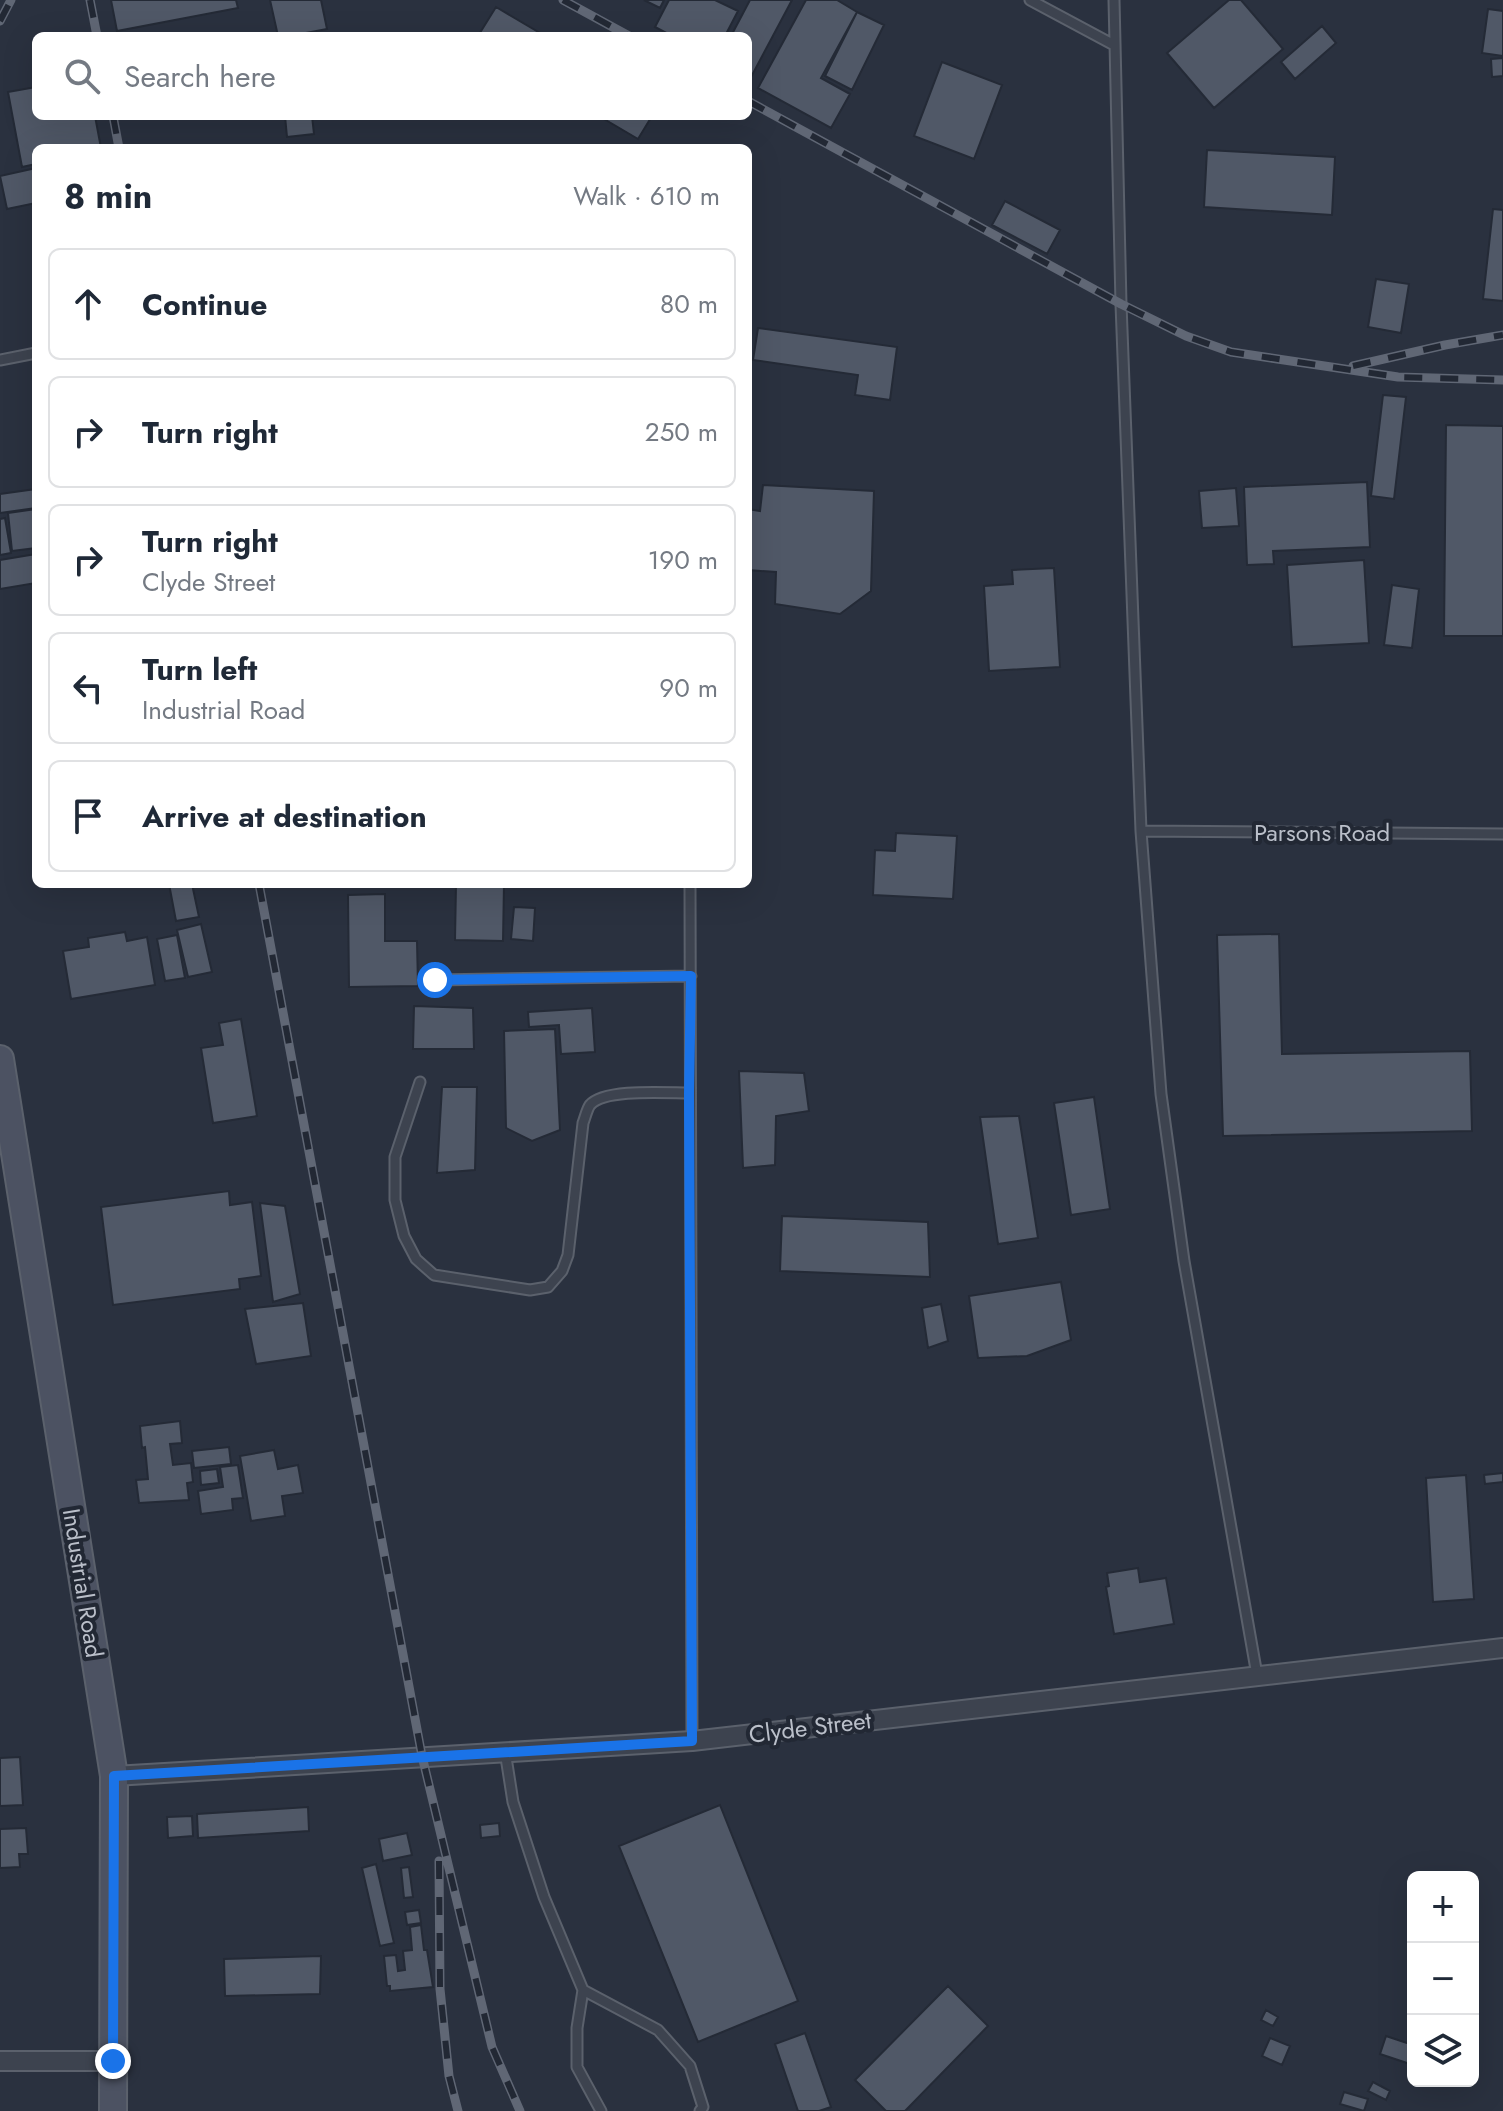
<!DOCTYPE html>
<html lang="en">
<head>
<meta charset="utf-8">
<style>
  body { margin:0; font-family:Jost,sans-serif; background:#f2f2f3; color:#1f2937 }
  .controls { position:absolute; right:24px; bottom:24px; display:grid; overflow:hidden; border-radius:12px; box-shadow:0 8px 32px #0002 }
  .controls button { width:72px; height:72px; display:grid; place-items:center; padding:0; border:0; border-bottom:2px solid #e0e1e3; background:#fff; color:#1f2937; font:40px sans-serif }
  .stop { position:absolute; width:24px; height:24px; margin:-18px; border:6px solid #1a73e8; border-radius:50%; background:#fff }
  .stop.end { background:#1a73e8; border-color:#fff; box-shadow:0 2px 8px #0008 }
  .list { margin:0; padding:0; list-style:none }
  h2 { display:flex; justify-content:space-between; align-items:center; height:104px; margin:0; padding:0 32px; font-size:34px }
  h2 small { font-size:26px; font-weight:400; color:#747a83 }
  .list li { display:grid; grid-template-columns:52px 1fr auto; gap:24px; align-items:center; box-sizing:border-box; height:112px; margin:0 16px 16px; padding:0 16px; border:2px solid #e0e1e3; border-radius:12px }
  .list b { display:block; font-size:30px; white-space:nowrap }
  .list p { margin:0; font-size:26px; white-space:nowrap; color:#747a83 }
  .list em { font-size:26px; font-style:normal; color:#747a83 }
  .icon { flex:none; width:44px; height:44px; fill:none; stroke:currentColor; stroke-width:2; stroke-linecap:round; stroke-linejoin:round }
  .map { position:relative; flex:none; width:1503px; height:2111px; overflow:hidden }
  .search { position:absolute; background:#fff; box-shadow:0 8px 32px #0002; left:32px; top:32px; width:720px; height:88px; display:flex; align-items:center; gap:20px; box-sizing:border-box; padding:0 28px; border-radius:12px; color:#747a83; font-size:30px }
  .panel { position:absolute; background:#fff; box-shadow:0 8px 32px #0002; left:32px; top:144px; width:720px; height:744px; border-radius:12px }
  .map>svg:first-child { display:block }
</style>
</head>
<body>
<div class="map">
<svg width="1503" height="2111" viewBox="0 0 1503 2111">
  <rect width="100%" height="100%" fill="#2a313f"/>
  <path fill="#505867" stroke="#242a36" stroke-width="2" d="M111 0H236L238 8 117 31Z
    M270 0H321L327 29 290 36H278Z
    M644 0H664L660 8Z
    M669 0H715L738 11 725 36H672L655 27Z
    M750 0H792L750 79 748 78V36H731Z
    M806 0H837L857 12 821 78 850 94 831 128 758 88Z
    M1229 0H1241L1283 49 1214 108 1167 53Z
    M496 7 545 36H478Z
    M1488 9 1503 11V56L1482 53Z
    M857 12 884 25 852 90 825 76Z
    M1322 26 1336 43 1295 79 1281 62Z
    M1503 58V76L1492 77 1491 59Z
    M942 62 1002 85 974 159 914 136Z
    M36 87V116H95L101 148H36V164L22 167 8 92Z
    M285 116H312L314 134 287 137Z
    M599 116H652L638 139Z
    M1207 150 1335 157 1332 215 1204 207Z
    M36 168V203L7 209 0 176Z
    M1005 201 1060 230 1047 254 992 225Z
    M1493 209 1503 210V301L1483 299Z
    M1376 279 1409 284 1401 333 1368 327Z
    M758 328 897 347 890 400 855 395 858 375 753 360Z
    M1383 395 1406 397 1394 499 1371 496Z
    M1446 425 1503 426V636H1444Z
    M1367 482 1370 547 1273 551 1274 564 1247 565 1244 487Z
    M763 485 874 491 871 591 840 614 775 604 776 572 748 570V509L760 511Z
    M1236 488 1239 526 1202 528 1199 491Z
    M36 489V508L0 513V494Z
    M36 509V548L12 551 8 513Z
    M5 518 11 553 0 555V519Z
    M36 554V583L0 589V560Z
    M1364 560 1369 643 1292 647 1287 565Z
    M1054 568 1060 667 989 671 984 586 1013 584 1012 570Z
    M1392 585 1419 589 1412 648 1384 645Z
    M896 833 957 836 953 899 873 895 875 850 895 851Z
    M169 884H192L199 917 176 921Z
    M456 884H504L503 941 455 940Z
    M385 894V941H417L418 986 349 987 348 895Z
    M514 907 535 908 533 941 511 939Z
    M201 924 212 972 188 977 177 930Z
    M125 932 127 941 147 937 155 985 71 999 63 951 89 947 88 938Z
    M1279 934 1282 1054 1470 1051 1472 1131 1223 1136 1217 935Z
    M177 935 185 978 165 981 157 939Z
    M414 1006 473 1008 474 1049H413Z
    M592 1008 595 1052 561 1054 559 1025 529 1027 528 1012Z
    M241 1019 257 1116 213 1123 201 1048 223 1045 219 1023Z
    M555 1029 560 1130 532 1141 506 1128 504 1031Z
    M739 1071 804 1073 809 1111 776 1116 775 1165 743 1168Z
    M442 1087H477L475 1170 437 1173Z
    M1094 1097 1110 1209 1071 1215 1054 1103Z
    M1019 1116 1038 1238 998 1244 980 1117Z
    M229 1191 230 1205 252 1202 261 1276 239 1279 240 1289 113 1305 101 1207Z
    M260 1203 285 1206 300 1294 273 1302Z
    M782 1216 928 1222 930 1277 780 1271Z
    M1061 1282 1071 1340 1027 1356 978 1358 969 1296Z
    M303 1303 311 1356 256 1364 245 1309Z
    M941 1304 948 1341 928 1348 922 1308Z
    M180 1421 182 1443 170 1444 173 1465 191 1463 193 1482 187 1483 189 1500 139 1503 136 1480 148 1479 145 1447 142 1448 140 1426Z
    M229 1447 231 1464 194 1468 192 1451Z
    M274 1450 278 1469 298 1465 303 1493 282 1496 285 1516 251 1521 240 1456Z
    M238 1465 243 1498 232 1499 233 1510 201 1514 198 1491 223 1487 220 1467Z
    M217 1469 219 1483 201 1485 200 1471Z
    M1503 1473V1482L1485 1484 1484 1475Z
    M1466 1475 1474 1599 1433 1602 1426 1478Z
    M1138 1568 1140 1582 1166 1578 1174 1624 1114 1634 1106 1587 1109 1586 1107 1573Z
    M20 1757 23 1805 0 1806V1758Z
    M720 1805 798 2001 698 2042 619 1846Z
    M308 1807 309 1831 198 1838 197 1814Z
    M192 1816 193 1836 168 1838 167 1817Z
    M499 1823 500 1836 481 1838 480 1825Z
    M26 1828 28 1854H19L20 1867 0 1868V1829Z
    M407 1833 412 1855 383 1861 379 1839Z
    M376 1864 394 1943 380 1946 362 1868Z
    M409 1867 413 1897 404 1898 401 1868Z
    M419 1910 421 1923 407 1925 405 1912Z
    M421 1925 424 1950H427L433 1987 390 1991V1986H387L384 1956 396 1955 398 1971 405 1970 403 1951 412 1950 410 1927Z
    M321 1956 320 1994 225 1996 224 1959Z
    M948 1986 988 2026 905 2111H886L855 2080Z
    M1266 2010 1278 2017 1273 2026 1261 2020Z
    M805 2033 831 2107 819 2111H798L775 2044Z
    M1386 2036 1413 2045V2065L1380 2054Z
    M1270 2038 1290 2046 1282 2065 1262 2056Z
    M1373 2082 1390 2091 1386 2100 1368 2091Z
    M1344 2092 1368 2099 1364 2111 1340 2104Z"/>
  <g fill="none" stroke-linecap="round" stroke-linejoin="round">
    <defs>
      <path id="lane" d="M1030 0 1114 45
        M1114 0 1121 304 1141 831 1161 1094 1184 1261 1257 1675
        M0 360 36 353
        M1141 831 1503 834
        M690 884 692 1741
        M435 980 691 976
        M420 1082 395 1157V1200L404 1236 416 1259 434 1275 530 1290 548 1287 562 1271 568 1255 583 1123C585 1118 587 1109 590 1105 604 1088 668 1093 689 1093
        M505 1751 513 1802 544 1897 583 1990 577 2028V2067L601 2111
        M583 1990 658 2030 690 2066 703 2107 700 2111"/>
      <path id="street" d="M114 1776 692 1741 1503 1648
        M0 2061H113"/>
      <path id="secondary" d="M0 1059 114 1776 113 2111"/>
    </defs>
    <use href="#lane" stroke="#5b616c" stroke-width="13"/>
    <use href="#street" stroke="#5b616c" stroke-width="22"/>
    <use href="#secondary" stroke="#5b616c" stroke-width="30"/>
    <use href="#lane" stroke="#3d434f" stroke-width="9"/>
    <use href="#street" stroke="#3d434f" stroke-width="18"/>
    <use href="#secondary" stroke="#4c5262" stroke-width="26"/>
    <defs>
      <path id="rail" d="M90 0 97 36
        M563 0 629 36
        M0 21 11 0
        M748 101 1121 304 1186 336 1231 352 1398 377 1503 380
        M113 116 119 148
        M1353 366 1445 345 1503 335
        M259 884 422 1756 492 2047 520 2111
        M439 1861 440 1989 449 2076 458 2111"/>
    </defs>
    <use href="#rail" stroke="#606775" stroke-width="9"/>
    <use href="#rail" stroke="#222834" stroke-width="6" stroke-dasharray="18" stroke-linecap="butt"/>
  </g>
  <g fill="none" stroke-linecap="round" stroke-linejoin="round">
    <path stroke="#1a73e8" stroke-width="10" d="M113 2061 114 1776 692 1741 689 1093 691 976 435 980"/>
  </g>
  <g text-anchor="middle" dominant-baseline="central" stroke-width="8" stroke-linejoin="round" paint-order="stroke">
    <g font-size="24" fill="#babfc9" stroke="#222834">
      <text x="1322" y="832">Parsons Road</text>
      <text transform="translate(83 1583) rotate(81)">Industrial Road</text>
      <text transform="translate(810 1727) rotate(-7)">Clyde Street</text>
    </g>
  </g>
</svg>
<div class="controls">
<button>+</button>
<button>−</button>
<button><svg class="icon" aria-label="layers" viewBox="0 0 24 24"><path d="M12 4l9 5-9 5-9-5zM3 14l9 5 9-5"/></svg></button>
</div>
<div class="stop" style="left:435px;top:980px"></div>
<div class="stop end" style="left:113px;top:2061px"></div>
<div class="search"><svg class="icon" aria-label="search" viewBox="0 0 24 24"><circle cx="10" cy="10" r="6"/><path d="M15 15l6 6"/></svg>Search here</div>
<section class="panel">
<h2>8 min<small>Walk · 610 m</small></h2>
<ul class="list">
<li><svg class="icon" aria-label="ahead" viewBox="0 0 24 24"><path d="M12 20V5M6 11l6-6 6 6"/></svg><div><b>Continue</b></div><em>80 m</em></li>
<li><svg class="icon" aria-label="right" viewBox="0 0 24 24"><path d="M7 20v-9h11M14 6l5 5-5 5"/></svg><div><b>Turn right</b></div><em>250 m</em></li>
<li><svg class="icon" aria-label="right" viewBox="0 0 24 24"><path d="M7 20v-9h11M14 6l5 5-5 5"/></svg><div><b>Turn right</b><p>Clyde Street</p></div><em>190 m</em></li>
<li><svg class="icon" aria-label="left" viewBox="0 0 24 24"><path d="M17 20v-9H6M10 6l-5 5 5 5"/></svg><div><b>Turn left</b><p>Industrial Road</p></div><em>90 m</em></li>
<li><svg class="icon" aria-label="arrive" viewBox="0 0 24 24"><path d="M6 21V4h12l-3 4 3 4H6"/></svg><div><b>Arrive at destination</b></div></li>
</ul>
</section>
</div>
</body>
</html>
